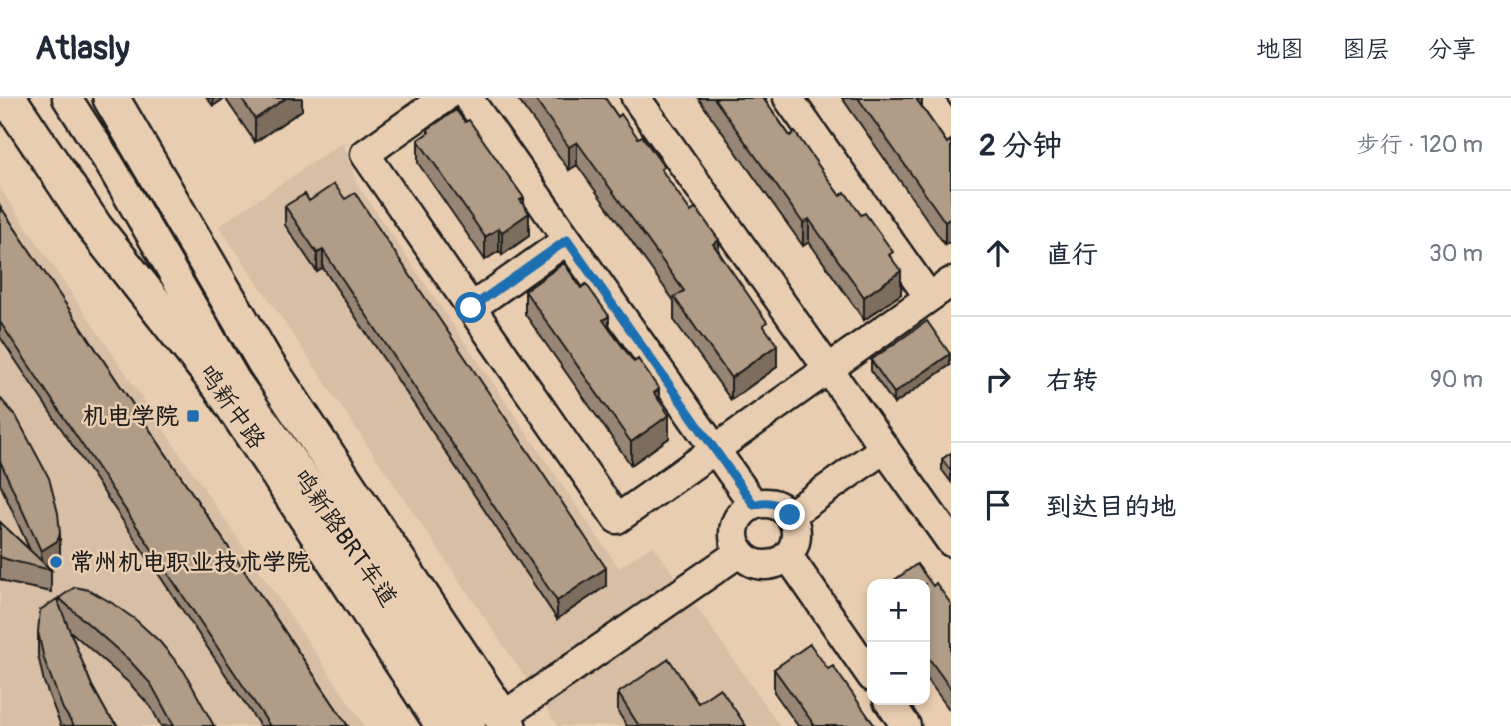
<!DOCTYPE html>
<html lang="zh">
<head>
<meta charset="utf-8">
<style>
  body { margin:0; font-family:Pangolin,"LXGW WenKai TC",sans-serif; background:#f2f2f3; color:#1f2937 }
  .controls { position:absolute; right:21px; bottom:21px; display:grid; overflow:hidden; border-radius:14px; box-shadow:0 4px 10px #0003 }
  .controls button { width:63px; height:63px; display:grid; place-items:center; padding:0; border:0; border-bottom:2px solid #e0e1e3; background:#fff; color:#1f2937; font:35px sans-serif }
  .stop { position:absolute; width:21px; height:21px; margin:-16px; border:5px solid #1f6fb2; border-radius:50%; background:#fff }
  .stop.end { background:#1f6fb2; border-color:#fff; box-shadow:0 2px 7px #0008 }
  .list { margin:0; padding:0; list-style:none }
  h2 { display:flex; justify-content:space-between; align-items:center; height:91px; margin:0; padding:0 28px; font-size:30px }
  h2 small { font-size:23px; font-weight:400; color:#747a83 }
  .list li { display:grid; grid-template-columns:46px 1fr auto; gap:21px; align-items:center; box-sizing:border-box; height:126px; padding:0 28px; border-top:2px solid #e0e1e3 }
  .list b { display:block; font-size:26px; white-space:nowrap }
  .list em { font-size:23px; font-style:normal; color:#747a83 }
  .icon { flex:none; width:38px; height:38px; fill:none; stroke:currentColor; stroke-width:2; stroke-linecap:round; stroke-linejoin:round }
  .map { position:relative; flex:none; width:951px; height:628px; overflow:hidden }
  header { display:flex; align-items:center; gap:42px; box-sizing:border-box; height:98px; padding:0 35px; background:#fff; border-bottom:2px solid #e0e1e3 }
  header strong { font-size:33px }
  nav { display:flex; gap:38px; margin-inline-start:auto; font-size:24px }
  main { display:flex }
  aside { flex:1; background:#fff }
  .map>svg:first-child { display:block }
</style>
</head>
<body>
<header>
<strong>Atlasly</strong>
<nav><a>地图</a><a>图层</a><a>分享</a></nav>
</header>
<main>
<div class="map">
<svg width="951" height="628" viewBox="0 0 951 628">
  <rect width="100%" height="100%" fill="#e9cdb0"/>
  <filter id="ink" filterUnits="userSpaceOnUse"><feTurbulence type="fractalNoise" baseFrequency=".0143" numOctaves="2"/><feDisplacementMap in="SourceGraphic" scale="14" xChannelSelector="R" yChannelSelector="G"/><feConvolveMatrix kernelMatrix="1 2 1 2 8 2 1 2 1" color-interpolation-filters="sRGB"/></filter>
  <g filter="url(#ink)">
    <path fill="#d8bea4" d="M343 44 357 86 619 470 653 447 780 628H558L219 128Z
      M0 90 365 628H0Z"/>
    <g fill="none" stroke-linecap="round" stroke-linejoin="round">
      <defs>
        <path id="minor" d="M67 0 109 65 236 283 362 461 471 628
          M444 0 365 56 617 421 951 184
          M468 0 754 407
          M636 0 951 444
          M788 0 929 199
          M927 0 951 34
          M471 210 567 142
          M734 436a31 31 0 1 1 62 0a31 31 0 1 1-62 0Z
          M790 417 885 350
          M788 458 872 579
          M888 602 906 628
          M502 619 740 454"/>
        <path id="major" d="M8 0 95 130 223 292 444 628
          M111 0 265 264 508 628"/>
      </defs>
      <use href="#minor" stroke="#1c1c1c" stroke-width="33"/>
      <use href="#major" stroke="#1c1c1c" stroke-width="40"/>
      <use href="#minor" stroke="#e9cdb0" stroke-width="28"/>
      <use href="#major" stroke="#e9cdb0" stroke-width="35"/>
    </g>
    <path fill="#978674" stroke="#1c1c1c" stroke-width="2" d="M207 0H225L213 8Z
      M225 0H302V12L255 44Z
      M517 0H605L618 19 664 77 719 154 777 269 731 302 674 222V203L577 67 569 72Z
      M698 0H766V3L790 38 893 162 901 196 864 222 809 144 803 148Z
      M842 0H922V9L947 45 951 42V143L945 147Z
      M428 31 524 108 529 138 502 157 499 153 485 162 418 65V42L428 35Z
      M309 103 606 488 557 521 323 170 317 174 285 127V108Z
      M0 108 348 628H260L0 239Z
      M525 193 609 229 659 303 669 340 631 367 525 216Z
      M871 262 950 267 894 306 871 273Z
      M0 300 60 458 57 466 50 470 51 472V494L9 485 0 481V424L30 452 0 386Z
      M951 355V384L942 372V361Z
      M925 486 933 488 951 506V614L925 578Z
      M59 500 214 628H161L151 609 129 585 70 533 92 588 108 617 118 628H61L44 584 38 557V534L59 504Z
      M774 571H828L875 628H798L774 594Z
      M618 595 698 605 746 628H627L618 614Z"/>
    <path fill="#7b6d5e" stroke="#1c1c1c" stroke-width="2" d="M213 0H225L213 8Z
      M286 0H302V12L255 44V21Z
      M920 0H922V22L917 2Z
      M577 44V67L569 72V49Z
      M524 100V118L529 115V138L502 157V134L520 102Z
      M951 120V143L945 147V124Z
      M809 121V144L803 148V125Z
      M499 130V153L485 162V139Z
      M719 142V165L713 146Z
      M323 152V170L317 174V155Z
      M901 173V196L864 222V199Z
      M609 218V241L603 222Z
      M777 247V269L731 302V280Z
      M950 256V267L894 306V295Z
      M659 291V314L654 295Z
      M669 317V340L631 367V344Z
      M60 436V458L57 466 49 471 41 469V453Z
      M606 470V488L557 521V503Z"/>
    <path fill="#b09c87" stroke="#1c1c1c" stroke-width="2" d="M241 0H286L255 21Z
      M534 0H605L618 19 621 16 638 40 642 38 664 69 661 71 691 114 696 110 719 142 713 146 767 224 763 227 777 247 731 280 674 199 684 193 577 44 569 49Z
      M714 0H763L790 38 795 34 840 98 845 94 861 117 865 115 893 154 889 157 901 173 864 199 809 121 803 125Z
      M858 0H920L917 2 947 45 951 42V120L945 124Z
      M456 12 465 24 469 22 524 100 520 102 529 115 502 134 499 130 485 139 418 42 429 34 428 31Z
      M334 86 345 101 355 95 606 470 557 503 323 152 317 155 285 108 305 96 309 103Z
      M0 108 348 628H270L0 224Z
      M564 165 581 190 586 186 609 218 603 222 634 264 638 261 659 291 654 295 669 317 631 344 525 193Z
      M927 223 950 256 894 295 871 262Z
      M0 300 16 318 49 380 58 415 60 436 57 443 41 453 0 363Z
      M951 355V373L942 361Z
      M0 424 51 472 9 462 0 459Z
      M917 466 933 488 936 485 951 506V591L925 555V486H889Z
      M75 489 89 492 112 505 136 522 160 544 184 573 214 628H174L151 586 129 562 59 500Z
      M57 501 92 588 108 617 118 628H74L63 611 44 561 38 534 40 512Z
      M810 546 828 571 833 568 875 628H815L774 571Z
      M669 561 698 605 720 590 746 628H639L618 595Z"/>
  </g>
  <g fill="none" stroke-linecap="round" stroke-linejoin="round" filter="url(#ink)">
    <path stroke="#1f6fb2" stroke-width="9" d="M471 210 567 142 754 407C768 402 781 406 790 417"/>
  </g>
  <g fill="#1f6fb2" stroke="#e9cdb0" stroke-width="2.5">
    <rect x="186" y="311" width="14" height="14" rx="3.5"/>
    <circle cx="56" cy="464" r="7"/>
  </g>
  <g text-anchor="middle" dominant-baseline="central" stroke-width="5" stroke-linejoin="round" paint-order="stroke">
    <g font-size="24" fill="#1c1c1c" stroke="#e9cdb0">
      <text transform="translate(232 309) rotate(55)">鸣新中路</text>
      <text transform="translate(345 440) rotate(55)">鸣新路BRT车道</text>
    </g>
    <g font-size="24" font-weight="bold" fill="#1c1c1c" stroke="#e9cdb0" text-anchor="end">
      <text x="179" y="318">机电学院</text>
      <text x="70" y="464" text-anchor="start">常州机电职业技术学院</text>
    </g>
  </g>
</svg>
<div class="controls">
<button>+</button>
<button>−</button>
</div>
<div class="stop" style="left:471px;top:210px"></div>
<div class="stop end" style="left:790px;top:417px"></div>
</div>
<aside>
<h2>2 分钟<small>步行 · 120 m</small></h2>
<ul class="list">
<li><svg class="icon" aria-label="ahead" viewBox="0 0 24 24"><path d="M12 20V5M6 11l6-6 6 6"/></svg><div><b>直行</b></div><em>30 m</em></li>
<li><svg class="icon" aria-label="right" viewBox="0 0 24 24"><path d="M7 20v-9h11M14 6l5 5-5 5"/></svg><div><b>右转</b></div><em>90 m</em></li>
<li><svg class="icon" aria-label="arrive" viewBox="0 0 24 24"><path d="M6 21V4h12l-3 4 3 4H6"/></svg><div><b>到达目的地</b></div></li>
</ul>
</aside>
</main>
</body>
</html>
